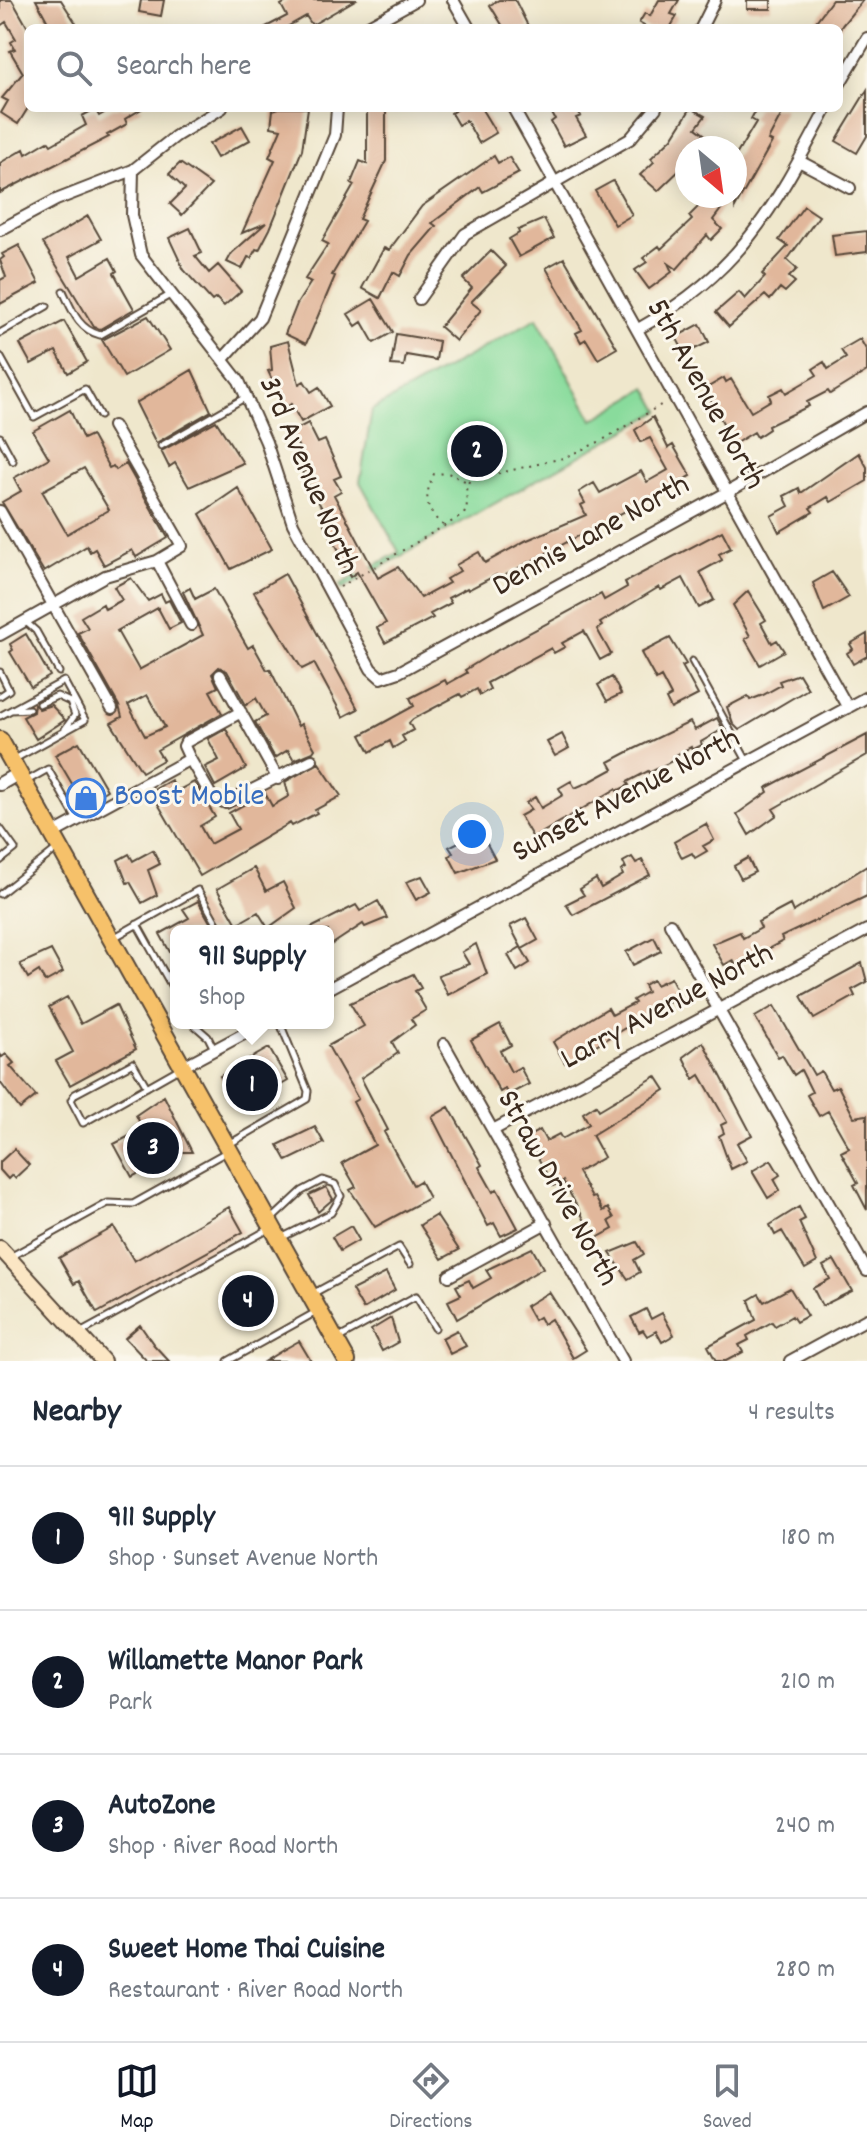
<!DOCTYPE html>
<html lang="en">
<head>
<meta charset="utf-8">
<style>
  body { margin:0; font-family:Dekko,sans-serif; background:#f2f2f3; color:#1f2937 }
  .compass { position:absolute; left:675px; top:136px; width:72px; height:72px; border-radius:50%; background:#fff; box-shadow:0 4px 20px #0003; rotate:151deg }
  .you { position:absolute; left:472px; top:834px; width:28px; height:28px; margin:-20px; border:6px solid #fff; border-radius:50%; background:#1a73e8; box-shadow:0 0 0 12px #1a73e833 }
  .badge { display:grid; place-items:center; width:52px; height:52px; border-radius:50%; background:#111827; color:#fff; font-size:26px; font-weight:700 }
  .pin { position:absolute; translate:-50% -50%; border:4px solid #fff; box-shadow:0 2px 8px #0006 }
  .popup { position:absolute; left:170px; top:925px; width:164px; height:104px; box-sizing:border-box; display:grid; place-content:center; border-radius:12px; background:#fff; filter:drop-shadow(0 2px 6px #0005); font-size:26px; white-space:nowrap; color:#747a83 }
  .popup b { font-size:30px; color:#1f2937 }
  .popup::after { content:''; position:absolute; left:50%; top:100%; margin-left:-16px; border:16px solid transparent; border-top-color:#fff }
  .list { margin:0; padding:0; list-style:none }
  h2 { display:flex; justify-content:space-between; align-items:center; height:104px; margin:0; padding:0 32px; font-size:34px }
  h2 small { font-size:26px; font-weight:400; color:#747a83 }
  .list li { display:grid; grid-template-columns:52px 1fr auto; gap:24px; align-items:center; box-sizing:border-box; height:144px; padding:0 32px; border-top:2px solid #e0e1e3 }
  .list b { display:block; font-size:30px; white-space:nowrap }
  .list p { margin:0; font-size:26px; white-space:nowrap; color:#747a83 }
  .list em { font-size:26px; font-style:normal; color:#747a83 }
  .icon { flex:none; width:44px; height:44px; fill:none; stroke:currentColor; stroke-width:2; stroke-linecap:round; stroke-linejoin:round }
  .map { position:relative; flex:none; width:867px; height:1361px; overflow:hidden }
  .search { position:absolute; background:#fff; box-shadow:0 4px 20px #0003; left:24px; right:24px; top:24px; height:88px; display:flex; align-items:center; gap:20px; box-sizing:border-box; padding:0 28px; border-radius:12px; color:#747a83; font-size:30px }
  .sheet { height:680px; background:#fff }
  nav { display:flex; justify-content:space-around; align-items:center; box-sizing:border-box; height:112px; border-top:2px solid #e0e1e3; background:#fff; font-size:22px; color:#747a83 }
  nav a { display:grid; justify-items:center; gap:4px }
  nav .on { color:#111827 }
  .map>svg:first-child { display:block }
</style>
</head>
<body>
<div class="map">
<svg width="867" height="1361" viewBox="0 0 867 1361">
  <rect width="100%" height="100%" fill="#fbf7ec"/>
  <filter id="ink" filterUnits="userSpaceOnUse"><feTurbulence type="fractalNoise" baseFrequency=".0125" numOctaves="2"/><feDisplacementMap in="SourceGraphic" scale="16" xChannelSelector="R" yChannelSelector="G"/><feConvolveMatrix kernelMatrix="1 2 1 2 8 2 1 2 1" color-interpolation-filters="sRGB"/></filter>
  <filter id="wash" filterUnits="userSpaceOnUse"><feTurbulence type="fractalNoise" baseFrequency=".006" numOctaves="4" result="noise"/><feDisplacementMap in="SourceGraphic" scale="32" xChannelSelector="R" yChannelSelector="G"/><feGaussianBlur stdDeviation="1.8" result="paint"/><feColorMatrix in="noise" values="0 0 0 0 0 0 0 0 0 0 0 0 0 0 0 0 0 1.4 0 .05"/><feComposite in="paint" operator="in"/></filter>
  <g filter="url(#wash)">
    <rect width="100%" height="100%" fill="#efe7cc"/>
    <path fill="#89db9c" stroke="#62825d" stroke-width="2" d="M537 318 593 420 647 388 660 411 342 589 340 585 399 552 360 482 372 410Z"/>
    <g id="blocks">
      <path fill="#e1b79b" fill-rule="evenodd" d="M0 0H12L28 28V108L18 124 1 113 8 101 2 98 23 73 10 51 15 49 11 42 16 39 6 22 0 26Z
        M36 0H61L79 28H51Z
        M141 0H164L161 16 139 12Z
        M290 0H355L312 25 306 16 285 28H264L287 16 281 5Z
        M499 0H515L529 28H504L490 5Z
        M659 0H679L671 14 677 16 670 28H648L639 23 645 13 650 16Z
        M747 0H771V9H747Z
        M832 0H863L840 28H811Z
        M867 90V136L857 153 836 141Z
        M113 108H143L125 119 127 124 107 135 109 137 0 193V163L24 149 26 154 48 141 51 145 86 125 82 116 95 109 99 116Z
        M279 108H308L302 150 270 229 259 250 256 249 251 258 248 257 242 269 227 262 232 253 266 223 242 233 275 160 269 157 281 129 271 127 273 110Z
        M367 108H386V161L359 219 364 221 332 275 335 276 306 344 285 334 297 304 311 282 305 279 328 244 322 241 354 185 351 183 360 161 367 164Z
        M460 108H481L496 133 479 143 466 120 458 125 451 113Z
        M549 108H576L581 116 576 118 586 135 564 146 551 122 555 119Z
        M691 108 705 116 696 128 704 134 693 148H687V163L658 191 640 175 654 162 651 158 672 138Z
        M757 108H785L768 140 772 142 735 208V157L756 122 751 119Z
        M242 126 250 140 217 158 209 144Z
        M494 156 498 163 509 157 519 173 483 192 480 187 432 223 436 226 411 255 400 276 393 272 380 298 362 288 384 248 389 250 422 206Z
        M180 163 211 185 182 215 170 204 185 189 169 174Z
        M613 181 632 215 615 225 595 191Z
        M709 196H731L713 220 722 229 711 240 707 235 677 269 668 263 672 272 649 289 635 270 647 262 643 258 659 246 661 249 692 220 689 216Z
        M804 206 819 216 787 260 797 269 789 277 795 282 785 292 780 288 770 300 765 295 729 327 716 312 739 292 745 299 765 277 762 274 788 246 779 240Z
        M88 216 101 239 69 257 79 276 110 258 117 271 114 273 134 309 100 329 94 327 43 243Z
        M544 219 554 238 519 257 509 239 519 233 518 230Z
        M190 228 202 253 195 256 209 273 218 265 241 291 224 306 216 298 212 301 184 270 169 238Z
        M867 231V252L835 256 832 235Z
        M19 245 39 283 0 304V280L6 277 0 260 4 257 2 254Z
        M491 251 506 266 471 302 481 310 456 341 440 327 472 288 463 279Z
        M564 258 617 348 598 359 586 339 581 342 576 333 582 330 546 268Z
        M373 299 393 332 374 343 362 322 356 326 348 314Z
        M148 316 170 350 124 377 102 340Z
        M64 321 87 362 68 373 56 351 31 364 20 344Z
        M700 324 709 342 685 354 676 337Z
        M396 334 439 341 436 360 406 355 404 366 391 365Z
        M860 339 867 351V371L830 394 828 391 807 402 809 406 768 426 769 429 757 437 754 432 734 444 705 389 724 378 726 382 731 379 751 412 771 400 769 395 783 388 786 393 817 375 813 369 824 362 828 369 846 358 841 350Z
        M288 341 299 384 304 381 311 392 319 387 330 406 301 422 291 404 285 408 268 371 272 370 270 346Z
        M192 370 211 411 156 443 136 403Z
        M70 410 83 439 91 435 109 468 113 466 116 470 126 464 168 538 136 557 132 550 104 565 95 549 90 552 87 546 44 572 2 502 21 491 14 478 49 458 33 431ZM84 468 109 510 67 534 42 491Z
        M653 417 668 448 673 445 691 476 498 579 496 575 468 590 467 588 448 598 451 603 430 614 433 618 385 643 377 628 386 623 357 572 350 577 338 556 341 554 324 524 329 521 302 472 305 471 296 454 301 452 291 432 308 423 318 443 325 440 341 476 334 479 341 491 334 495 378 578 398 567 421 598 449 583 446 579 460 571 456 565 479 552 485 563 525 541 586 515 581 505 585 503 579 492 594 483 600 493 641 471 647 482 668 470 650 438 641 442 635 430Z
        M216 421 243 463 189 487 175 463 169 467 161 451Z
        M859 453 867 467V481L831 502 828 497 810 508 813 512 779 532 771 516 789 506 784 496 799 488 801 493Z
        M238 488 272 549 231 569 200 514Z
        M722 531 731 548 719 554 722 560 700 572 714 600 699 608 683 578 661 590 659 587 600 623 602 626 597 629 611 654 600 660 584 631 562 643 565 647 554 653 551 648 487 683 490 689 480 695 477 689 462 697 460 694 413 719 409 723 413 730 402 736 405 741 393 748 390 741 370 752 361 735 414 706 410 698 445 680 447 684 467 673 465 670 494 652 601 594 604 600 627 587 625 582Z
        M832 572 849 597 824 611 813 583Z
        M285 574 358 709 343 717 314 663 302 669 254 592Z
        M131 578 148 601 161 594 165 602 169 600 181 623 169 629 158 608 117 631 139 670 203 635 183 592 190 588 195 599 214 589 248 648 253 645 267 670 270 669 298 726 301 724 315 749 313 752 294 760 288 750 275 758 255 722 266 716 256 698 246 705 227 671 219 667 212 674 218 687 210 691 222 713 157 750 163 760 142 772 111 723 122 717 119 706 78 633 88 628 81 617 103 604 105 609 122 600 114 587ZM147 695 165 727 145 736 128 705Z
        M748 591 766 620 761 623 772 643 777 640 784 651 760 665 745 639 750 636 733 605Z
        M26 634 50 676 31 687 10 652 13 650 10 644Z
        M867 634V656L853 664 847 653 853 649 850 644Z
        M670 638 686 664 682 666 698 695 671 709 666 699 671 696 661 677 656 680 641 653Z
        M799 674 808 689 739 730 733 724 727 707 748 696 750 700 763 695 781 685 779 681Z
        M612 677 621 694 607 701 598 685Z
        M34 704 39 709 51 705 65 720 36 739 23 717 33 712Z
        M717 718 723 729 701 742 702 745 692 750 691 747 672 757 674 760 649 773 648 771 627 782 629 785 617 791 616 789 533 838 520 816 531 810 526 803 535 797 541 808 563 795 559 788 571 781 575 788 591 781 613 769 609 762 628 752 690 722 695 730Z
        M226 729 246 768 215 786 205 767 219 760 208 739Z
        M562 734 569 748 555 756 547 742Z
        M867 735V755L773 809 777 815 749 835 737 814 768 792 766 788Z
        M79 742 107 790 84 804 55 755Z
        M319 763 341 796 315 810 317 813 292 826 290 823 200 876 154 797 158 794 155 789 171 780 177 791 194 782 215 817 200 826 210 844 238 829 229 813 265 793 272 806 289 796 285 782Z
        M706 824 714 840 703 846 707 851 695 858 692 853 682 858 674 842Z
        M480 831 495 859 458 873 449 856 453 853 449 847Z
        M153 850 160 864 148 870 157 895 142 903 130 882 127 883 118 860 129 854 133 861Z
        M632 857 636 863 642 860 650 875 573 915 566 904 584 895 580 889 596 879 601 888 623 875 621 871 626 868 623 862Z
        M748 858 755 872 741 879 734 866Z
        M867 866V896L781 937 783 941 736 966 733 960 724 965 712 944 740 932 743 938 761 928 758 922 790 905 793 912Z
        M254 868 266 891 283 882 296 908 268 928 258 912 237 924 217 889Z
        M422 876 431 892 416 900 406 882Z
        M198 901 215 931H176V963L160 934 189 918 183 909Z
        M378 901 387 918 365 927 363 924 328 947V931H305L356 905 360 911Z
        M526 918 538 940 522 949 510 926Z
        M654 937 661 951 633 965 626 952Z
        M476 944 487 974 448 995 438 975 469 964 462 952Z
        M521 947 530 963 517 971 508 955Z
        M51 950 63 972 45 982 39 971 28 978 20 964Z
        M862 963 867 982 852 990 855 996 814 1019 801 996Z
        M413 974 421 988 415 991 426 1010 411 1019 415 1025 392 1042 398 1053 361 1078 388 1130 384 1132 413 1185 420 1181 429 1198 375 1227 350 1190 356 1187 342 1163 375 1145 353 1102 358 1099 328 1046 364 1026 350 1003Z
        M671 978 680 996 565 1063 553 1042 608 1008 612 1015 635 1003 633 1000 647 992 644 985 653 980 656 985Z
        M67 997 81 1024 116 1005 136 1049 70 1085 56 1061 73 1052 49 1007Z
        M774 1006 814 1075 821 1071 831 1089 838 1086 854 1117 867 1115V1210L854 1185 858 1183 841 1152 849 1148 828 1111 819 1116 807 1095 812 1092 801 1070 794 1075 782 1055 778 1057 755 1017Z
        M500 1024 511 1045 500 1051 511 1072 520 1067 529 1084 508 1095 505 1089 500 1092 471 1040Z
        M703 1042 752 1135 737 1143 747 1161 731 1169 719 1136 724 1133 721 1125 727 1122 700 1075 694 1079 683 1057Z
        M269 1048 288 1081 239 1109 220 1076Z
        M0 1054 2 1057 6 1054 14 1063 10 1066 36 1096 20 1109 0 1082Z
        M656 1076 665 1090 592 1135 604 1157 578 1172 592 1198 595 1197 603 1211 608 1208 614 1218 609 1221 613 1229 595 1239 563 1181 553 1186 527 1137 540 1130 546 1141 559 1134 562 1139 589 1124 583 1113 596 1105 599 1110Z
        M164 1096 192 1152H178L132 1177 114 1144 143 1129 136 1115Z
        M449 1107 482 1165 479 1167 493 1192 497 1189 518 1228 501 1236 494 1223 488 1226 432 1117Z
        M315 1127 324 1143 287 1161 278 1145Z
        M14 1149 29 1165 15 1178 12 1175 8 1179 0 1170V1162Z
        M771 1160 780 1175 774 1179 780 1190 768 1198 752 1171Z
        M326 1187 333 1199 318 1212 309 1195Z
        M229 1207 243 1232 97 1313 79 1281 74 1284 59 1258 114 1227 134 1261Z
        M799 1207 805 1219 799 1222 817 1262 805 1269 782 1231 775 1235 770 1225Z
        M436 1215 459 1250 442 1259 420 1225Z
        M351 1226 359 1240 340 1251 332 1237Z
        M637 1242 644 1254 634 1260 640 1272 628 1279 610 1253Z
        M532 1248 543 1268 457 1319 448 1301 461 1295 456 1286 469 1280 473 1288 491 1278 486 1270Z
        M834 1260 852 1291 822 1306 813 1288 830 1279 823 1266Z
        M386 1273 395 1290 363 1309 352 1290Z
        M252 1286 263 1305 233 1322 227 1312 239 1305 234 1296Z
        M790 1288 807 1316 796 1322 792 1316 775 1326 772 1322 747 1336 749 1340 739 1345 743 1352 726 1361H716L708 1346 756 1320 749 1300 759 1294 764 1302Z
        M549 1292 586 1350 573 1358 551 1319 543 1324 539 1317 534 1320 526 1306Z
        M646 1309 651 1319 662 1313 674 1335 662 1342 656 1331 647 1336 643 1330 639 1332 631 1317Z
        M391 1318 398 1342 382 1351 371 1330Z
        M140 1325 154 1345 169 1361H147L125 1338Z
        M457 1330 466 1346 450 1354 442 1338Z
        M299 1341 311 1361H265L283 1350Z"/>
    </g>
  </g>
  <g filter="url(#ink)">
    <use href="#blocks" fill-opacity="0" stroke="#564638" stroke-width="2"/>
    <g fill="none" stroke-linecap="round" stroke-linejoin="round">
      <defs>
        <path id="service" d="M63 291C72 310 78 329 100 335L170 295
          M0 333 47 306
          M0 356 34 417 85 389 100 416
          M0 437 13 461
          M161 446 246 397
          M26 622 36 631 59 672
          M692 661 747 761
          M0 672 9 690 0 696
          M39 704 57 696 70 702 75 715 65 729
          M11 710 29 709
          M0 716 64 681 85 720 13 760
          M25 782 48 769 77 820
          M0 828 15 849 0 861
          M0 894 59 847
          M137 924 176 994
          M255 930V931
          M115 937 198 890 221 931
          M192 1023 208 1037 214 1049
          M147 1087 133 1063 75 1094 71 1100 83 1123 182 1067
          M231 1143 307 1099 308 1091 280 1023
          M272 1219 302 1191 323 1180 335 1184 341 1196 331 1213 283 1237
          M10 1257 108 1203 133 1204 228 1151
          M314 1293 399 1247 410 1264
          M80 1333 271 1228
          M339 1338 416 1296 435 1328
          M228 1361 318 1311"/>
        <path id="minor" d="M453 0 469 28
          M365 28 416 0
          M701 28 715 0
          M839 85 867 38
          M513 108 848 708
          M799 161 850 188
          M133 170 132 215 141 255 239 381 266 442 293 524 371 669 381 678 399 672 728 492 867 412
          M0 230 56 200 133 170 176 136 222 108
          M419 299 465 234 630 139 656 108
          M638 329C741 272 774 208 827 108
          M224 358 260 318 335 135 337 108
          M0 511 112 709
          M157 561 191 625
          M0 635 105 576 157 561 182 546 113 426
          M220 675 278 779
          M190 759 184 746 186 742 241 712
          M52 834 190 759 212 797 226 803 312 760
          M670 924 867 1271
          M328 989 867 697
          M444 1044 623 1361
          M182 1067 264 1023
          M493 1130 867 930
          M449 1276 546 1223
          M790 1361 867 1319"/>
        <path id="tertiary" d="M0 784 19 773"/>
        <path id="secondary" d="M0 1248 103 1361"/>
        <path id="primary" d="M0 740 347 1361"/>
      </defs>
      <use href="#service" stroke="#564638" stroke-width="9"/>
      <use href="#minor" stroke="#564638" stroke-width="14"/>
      <use href="#tertiary" stroke="#564638" stroke-width="16"/>
      <use href="#secondary" stroke="#564638" stroke-width="18"/>
      <use href="#primary" stroke="#564638" stroke-width="20"/>
      <path stroke="#564638" stroke-width="2" stroke-dasharray="2 6" stroke-linecap="butt" d="M443 525C424 510 424 495 434 474L448 473 467 482
        M340 587 463 515C472 504 461 492 470 480L563 458 601 441 664 403"/>
      <use href="#service" stroke="#fff" stroke-width="5"/>
      <use href="#minor" stroke="#fff" stroke-width="10"/>
      <use href="#tertiary" stroke="#fff" stroke-width="12"/>
      <use href="#secondary" stroke="#fbe6c4" stroke-width="14"/>
      <use href="#primary" stroke="#f6c16b" stroke-width="16"/>
    </g>
  </g>
  <defs>
    <symbol id="shop-ring" viewBox="-11 -11 22 22"><circle r="9.5" fill="#fbf7ec" stroke="#3f7fe0" stroke-width="1.5"/><path d="M-5-2.5h2.3a2.7 3.5 0 0 1 5.4 0H5L5.5 6h-11ZM-1.5-2.5h3a1.5 2.3 0 0 0-3 0Z" fill="#3f7fe0"/></symbol>
  </defs>
  <g fill-rule="evenodd">
    <use href="#shop-ring" x="64" y="776" width="44" height="44"/>
  </g>
  <g text-anchor="middle" dominant-baseline="central" stroke-width="6" stroke-linejoin="round" paint-order="stroke">
    <g font-size="32" fill="#3b2a1e" stroke="#fbf7ec">
      <text transform="translate(704 395) rotate(61)">5th Avenue North</text>
      <text transform="translate(307 476) rotate(67)">3rd Avenue North</text>
      <text transform="translate(592 537) rotate(-29)">Dennis Lane North</text>
      <text transform="translate(627 797) rotate(-28)">Sunset Avenue North</text>
      <text transform="translate(668 1008) rotate(-28)">Larry Avenue North</text>
      <text transform="translate(556 1189) rotate(61)">Straw Drive North</text>
    </g>
    <g font-size="32" fill="#366cbe" stroke="#fbf7ec" text-anchor="start">
      <text x="114" y="798">Boost Mobile</text>
    </g>
  </g>
</svg>
<svg class="compass" viewBox="-18 -18 36 36"><path d="M0-13l5 13h-10z" fill="#e53935"/><path d="M0 13l5-13h-10z" fill="#747a83"/></svg>
<div class="you"></div>
<div class="pin badge" style="left:252px;top:1085px">1</div>
<div class="popup"><b>911 Supply</b>Shop</div>
<div class="pin badge" style="left:477px;top:451px">2</div>
<div class="pin badge" style="left:153px;top:1148px">3</div>
<div class="pin badge" style="left:248px;top:1301px">4</div>
<div class="search"><svg class="icon" aria-label="search" viewBox="0 0 24 24"><circle cx="10" cy="10" r="6"/><path d="M15 15l6 6"/></svg>Search here</div>
</div>
<section class="sheet">
<h2>Nearby<small>4 results</small></h2>
<ul class="list">
<li><span class="badge">1</span><div><b>911 Supply</b><p>Shop · Sunset Avenue North</p></div><em>180 m</em></li>
<li><span class="badge">2</span><div><b>Willamette Manor Park</b><p>Park</p></div><em>210 m</em></li>
<li><span class="badge">3</span><div><b>AutoZone</b><p>Shop · River Road North</p></div><em>240 m</em></li>
<li><span class="badge">4</span><div><b>Sweet Home Thai Cuisine</b><p>Restaurant · River Road North</p></div><em>280 m</em></li>
</ul>
</section>
<nav>
<a class="on"><svg class="icon" aria-label="map" viewBox="0 0 24 24"><path d="M3 6l6-2 6 2 6-2v14l-6 2-6-2-6 2zM9 4v14M15 6v14"/></svg>Map</a>
<a><svg class="icon" aria-label="directions" viewBox="0 0 24 24"><path d="M12 3l9 9-9 9-9-9zM9 14v-3h6M13 9l2 2-2 2"/></svg>Directions</a>
<a><svg class="icon" aria-label="saved" viewBox="0 0 24 24"><path d="M7 4h10v16l-5-4-5 4z"/></svg>Saved</a>
</nav>
</body>
</html>
